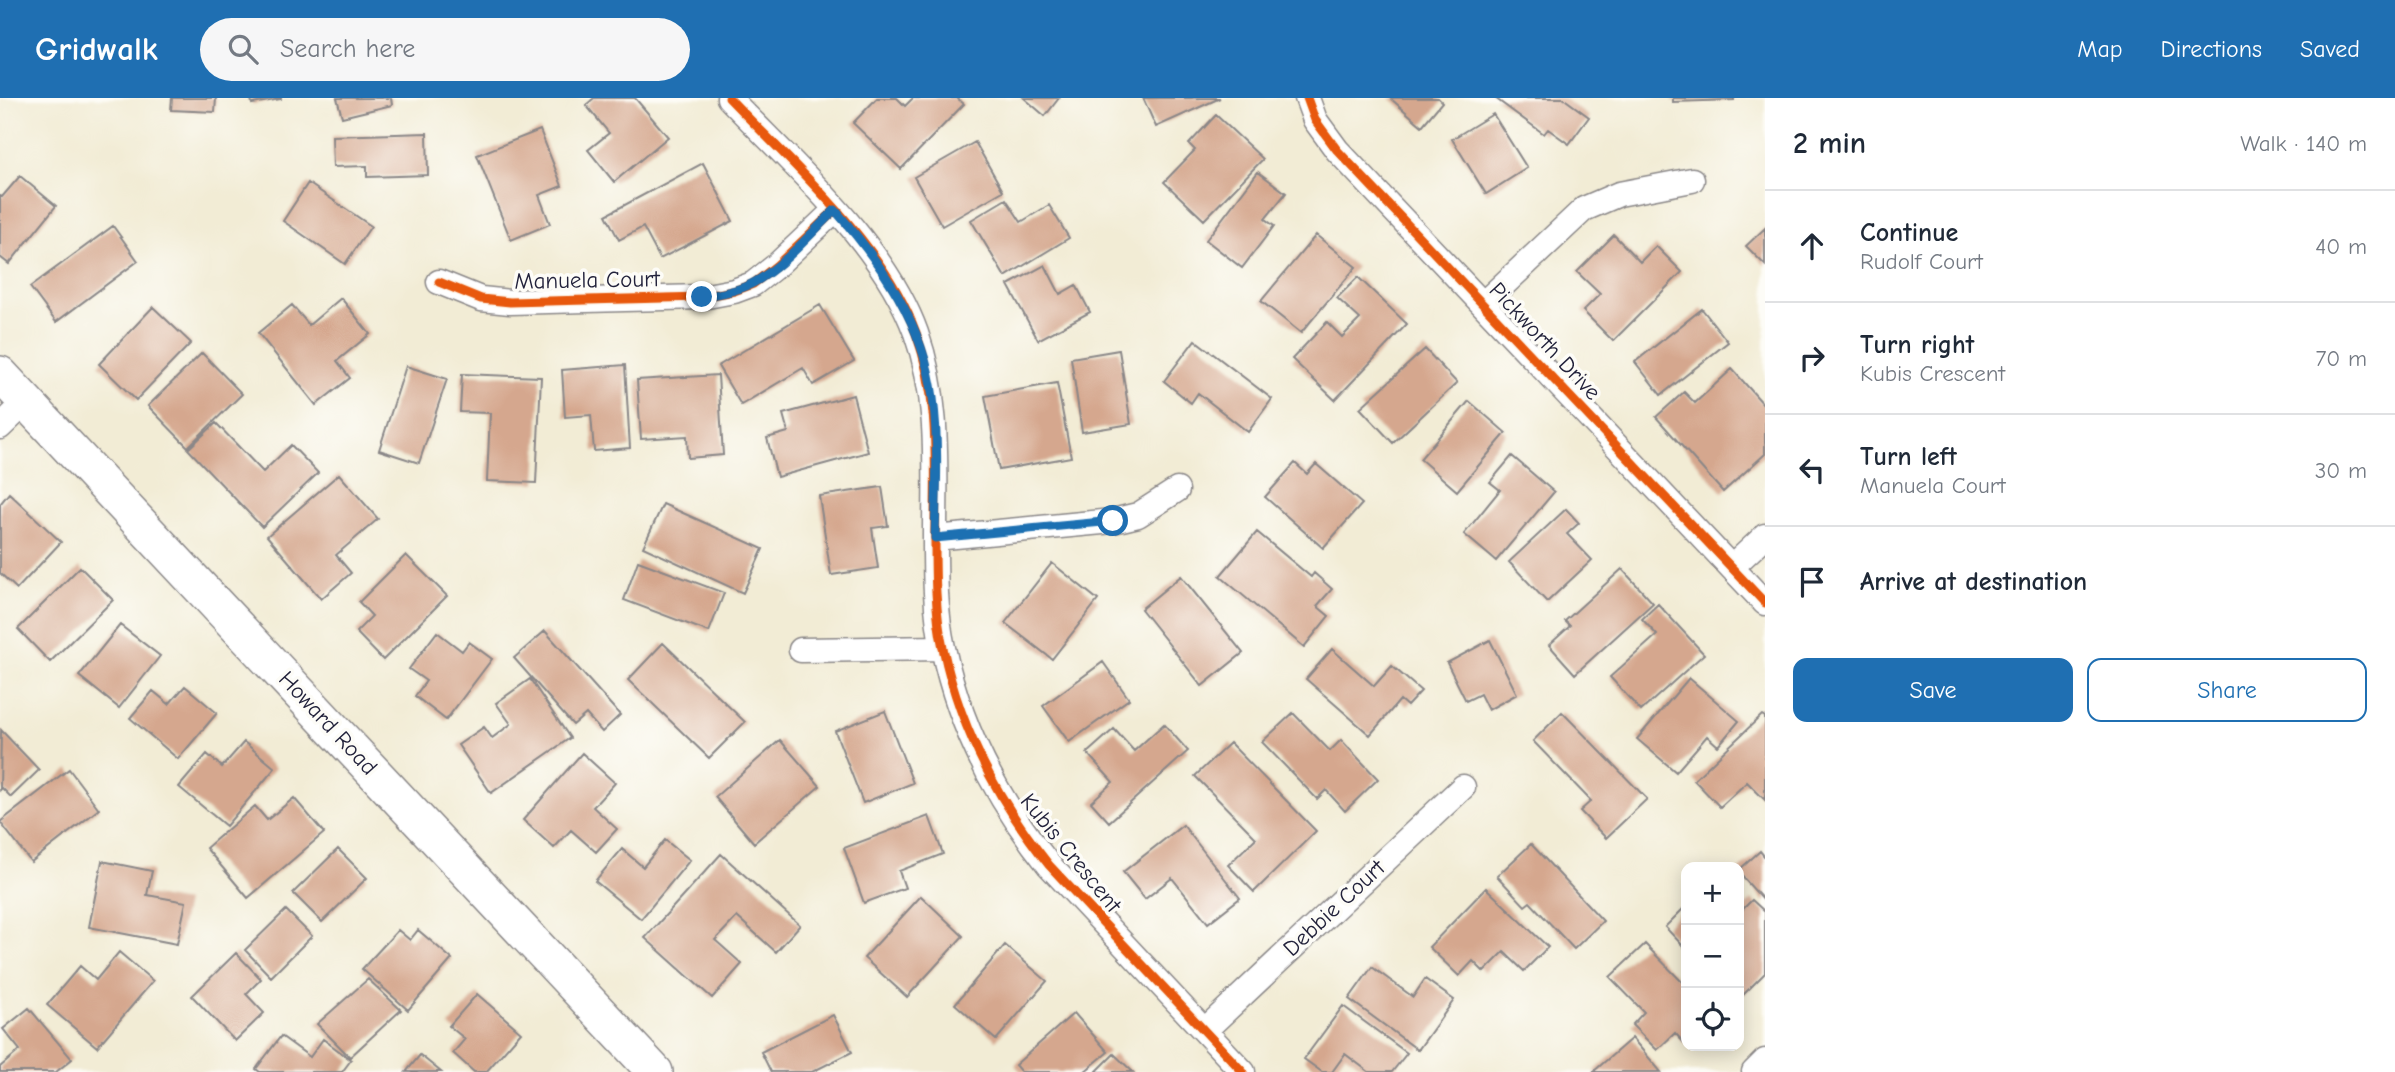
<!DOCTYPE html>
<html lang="en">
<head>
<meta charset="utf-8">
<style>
  body { margin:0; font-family:"Comic Neue",sans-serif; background:#f6f6f7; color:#1f2937 }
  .controls { position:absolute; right:21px; bottom:21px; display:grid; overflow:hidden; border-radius:14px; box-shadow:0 4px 18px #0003 }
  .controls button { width:63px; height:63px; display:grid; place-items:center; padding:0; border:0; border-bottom:2px solid #e0e1e3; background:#fff; color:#1f2937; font:35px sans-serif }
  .stop { position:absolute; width:21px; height:21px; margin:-16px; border:5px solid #1f6fb2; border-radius:50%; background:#fff }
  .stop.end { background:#1f6fb2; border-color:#fff; box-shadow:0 2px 7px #0008 }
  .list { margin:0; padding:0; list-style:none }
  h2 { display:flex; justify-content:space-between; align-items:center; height:91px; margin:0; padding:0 28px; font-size:30px }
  h2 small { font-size:23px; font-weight:400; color:#747a83 }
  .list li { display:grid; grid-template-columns:46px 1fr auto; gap:21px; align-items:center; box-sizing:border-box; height:112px; padding:0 28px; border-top:2px solid #e0e1e3 }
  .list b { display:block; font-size:26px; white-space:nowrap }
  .list p { margin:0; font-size:23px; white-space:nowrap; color:#747a83 }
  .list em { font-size:23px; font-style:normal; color:#747a83 }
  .actions { display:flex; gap:14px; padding:21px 28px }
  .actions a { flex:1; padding:16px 0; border:2px solid #1f6fb2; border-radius:14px; text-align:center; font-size:24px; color:#1f6fb2 }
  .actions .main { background:#1f6fb2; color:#fff }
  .icon { flex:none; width:38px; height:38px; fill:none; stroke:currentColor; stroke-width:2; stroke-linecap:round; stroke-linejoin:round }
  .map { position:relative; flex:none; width:1765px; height:974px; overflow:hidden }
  header { display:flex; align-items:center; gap:42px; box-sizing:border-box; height:98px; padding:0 35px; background:#1f6fb2; color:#fff }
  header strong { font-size:33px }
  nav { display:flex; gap:38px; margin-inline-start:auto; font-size:24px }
  .search { width:490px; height:63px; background:#f6f6f7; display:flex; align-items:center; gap:18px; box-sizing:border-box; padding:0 24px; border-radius:38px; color:#747a83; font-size:26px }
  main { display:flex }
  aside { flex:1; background:#fff }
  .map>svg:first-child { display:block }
</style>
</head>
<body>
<header>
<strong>Gridwalk</strong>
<div class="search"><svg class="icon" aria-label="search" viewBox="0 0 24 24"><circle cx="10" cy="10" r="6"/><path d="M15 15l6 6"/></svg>Search here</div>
<nav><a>Map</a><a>Directions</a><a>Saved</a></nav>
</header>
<main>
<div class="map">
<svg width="1765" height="974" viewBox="0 0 1765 974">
  <rect width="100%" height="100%" fill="#fdfcf7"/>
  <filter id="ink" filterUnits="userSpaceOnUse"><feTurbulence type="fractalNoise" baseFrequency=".0143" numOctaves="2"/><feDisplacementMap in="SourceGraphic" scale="14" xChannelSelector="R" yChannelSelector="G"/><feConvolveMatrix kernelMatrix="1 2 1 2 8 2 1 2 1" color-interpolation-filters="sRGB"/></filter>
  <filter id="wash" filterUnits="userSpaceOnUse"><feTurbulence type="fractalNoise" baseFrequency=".00686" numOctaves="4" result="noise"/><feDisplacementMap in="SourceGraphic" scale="28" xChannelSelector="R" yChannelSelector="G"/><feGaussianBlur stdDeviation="1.57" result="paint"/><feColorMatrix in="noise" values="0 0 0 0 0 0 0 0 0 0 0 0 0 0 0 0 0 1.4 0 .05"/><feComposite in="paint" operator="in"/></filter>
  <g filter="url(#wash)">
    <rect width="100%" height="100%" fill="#f2ecd5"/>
    <g id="blocks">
      <path fill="#d5a78e" d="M172 0H216L215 14 171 12Z
        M251 0H281V1L252 6Z
        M337 0H391L392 7 342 19Z
        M594 0H635L668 39 614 84 588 52 609 35 586 7Z
        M877 0H897L905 8 913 0H957L964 6 901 71 853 25Z
        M1024 0H1059L1045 18Z
        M1143 0H1220L1156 29Z
        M1390 0H1438L1442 4 1422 28Z
        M1495 0H1563L1589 19 1569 46 1548 31 1544 36Z
        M1673 0H1734V2L1673 4Z
        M1493 16 1527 70 1486 96 1452 41Z
        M1216 17 1263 61 1204 122 1164 84 1195 52 1189 46Z
        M540 32 562 88 539 97 550 126 511 142 477 57Z
        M427 35 428 77 367 79V68L333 69 332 38Z
        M975 44 1003 93 942 128 914 79Z
        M703 65 733 123 660 161 643 129 619 142 606 117Z
        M1258 74 1286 95 1265 121 1274 128 1242 170 1206 142Z
        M20 78 56 108 9 166 0 159V98L2 99Z
        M308 85 371 128 345 166 283 123Z
        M1006 101 1021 124 1049 107 1069 140 1005 179 971 122Z
        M113 128 138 163 56 224 30 189Z
        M1765 130V167L1746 148Z
        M1316 137 1356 169 1301 235 1261 203Z
        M1614 137 1640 164 1656 148 1682 174 1613 243 1583 213 1600 196 1577 174Z
        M1045 167 1060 196 1076 187 1090 214 1038 242 1008 187Z
        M1358 179 1407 226 1335 302 1292 261 1327 224 1342 239 1360 221 1337 200Z
        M341 200 370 236 337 263 350 280 316 307 258 235 292 207 309 227Z
        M820 207 854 263 813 287 803 270 741 307 718 268Z
        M153 209 191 245 136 302 99 266Z
        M1702 211 1728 244 1661 297 1635 264Z
        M1195 242 1272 301 1248 334 1198 295 1191 305 1164 283Z
        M1425 251 1457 285 1393 345 1360 310Z
        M1119 252 1131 326 1082 334 1071 260Z
        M202 255 242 296 188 349 148 308Z
        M625 267 630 350 594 353 591 317 565 319 562 272Z
        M406 268 447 281 419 365 379 352Z
        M1732 271 1765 308V356L1723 394 1656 319 1684 294 1695 305Z
        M462 276 541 279 536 385 487 383 490 315 460 314Z
        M718 277 723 357 688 360 687 338 641 341 637 282Z
        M1057 285 1071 359 999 372 985 298Z
        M853 297 868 354 777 379 767 340 788 334 783 316Z
        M1469 303 1506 335 1457 393 1420 361Z
        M216 325 263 374 291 347 318 375 262 429 188 351Z
        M1512 358 1554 394 1496 463 1464 436 1500 392 1490 384Z
        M1295 365 1307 376 1316 366 1362 406 1323 450 1265 399Z
        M339 376 378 421 336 457 351 475 321 501 267 438Z
        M882 389 888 428 872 430 878 470 831 477 819 398Z
        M9 395 61 444 17 491 0 475V406Z
        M663 406 763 451 743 495 643 449Z
        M1566 411 1579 425 1567 436 1592 462 1547 504 1509 464Z
        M1257 434 1311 479 1314 475 1332 491 1317 508 1329 518 1304 549 1220 478Z
        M406 457 447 498 383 562 356 534 372 518 359 504Z
        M638 463 724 495 709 534 624 502Z
        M1052 465 1098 502 1052 561 1005 525Z
        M80 469 113 502 50 564 18 531Z
        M1622 471 1653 505 1575 576 1549 547 1570 528 1565 523Z
        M1181 478 1243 555 1202 588 1141 511Z
        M1658 506 1704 556 1641 613 1610 579 1657 537 1642 521Z
        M120 527 160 558 119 610 79 578Z
        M545 533 620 617 602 634 586 616 573 627 514 560Z
        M437 534 462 553 469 544 492 561 446 622 415 598 426 583 409 571Z
        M1490 542 1517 596 1488 612 1480 596 1466 603 1447 565Z
        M663 545 745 624 709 660 628 582Z
        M1332 551 1374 588 1392 568 1421 593 1407 608 1400 602 1370 637 1306 581Z
        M1103 564 1129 601 1069 644 1043 608Z
        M1689 580 1739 623 1718 648 1707 638 1676 674 1637 641Z
        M530 581 570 640 491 695 458 647 484 629 492 640 511 626 496 605Z
        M185 588 217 615 178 661 130 620 153 593 169 606Z
        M885 613 913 685 863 705 835 633Z
        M1562 614 1647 701 1606 740 1580 713 1591 703 1533 643Z
        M1293 615 1330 653 1341 642 1378 681 1345 713 1326 692 1317 701 1262 644Z
        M1762 617 1765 619V702L1747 684 1720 709 1694 682Z
        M1164 626 1188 653 1109 724 1091 704 1113 684 1087 655 1114 631 1134 653Z
        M1 632 39 672 11 699 2 690 0 692Z
        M780 642 820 688 754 745 715 699Z
        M244 644 275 670 226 728 179 689 207 656 222 669Z
        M1230 645 1316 733 1254 794 1228 767 1256 740 1195 678Z
        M582 655 615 685 593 709 617 731 596 754 571 732 554 750 523 722Z
        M69 671 99 711 31 764 0 724Z
        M294 700 324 735 248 800 206 750 255 708 267 722Z
        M929 718 943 756 899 773 905 790 864 805 844 750Z
        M1183 727 1240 800 1208 825 1172 780 1145 801 1123 774Z
        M665 742 690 762 641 821 595 783 622 751 643 769Z
        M1531 746 1603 823 1574 851 1530 804 1525 808 1497 778Z
        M338 751 367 780 322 824 293 795Z
        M1760 753 1765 759V804L1739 775V772Z
        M721 756 800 827 776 854 737 819 715 842 742 866 712 900 645 840Z
        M102 763 152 773 147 797 186 804 177 846 89 829Z
        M1486 790 1548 849 1524 873 1504 854 1484 874 1473 863 1459 878 1429 849Z
        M921 798 963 838 907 899 864 860Z
        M1752 802 1765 814V875L1739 901V815Z
        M1686 808V851L1665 829Z
        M286 812 312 838 271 879 245 852Z
        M398 832 410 842 418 832 452 861 408 912 362 871Z
        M1645 846 1686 888V947L1675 935 1657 952 1632 927 1644 914 1610 879Z
        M1005 847 1047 883 996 942 955 906Z
        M119 854 153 883 97 949 47 907 80 868 96 882Z
        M236 855 261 881 246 896 264 915 235 943 192 898Z
        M1372 869 1413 899 1425 881 1454 902 1418 952 1349 901Z
        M368 881 401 912 350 959 317 926Z
        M477 896 521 934 486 974H474L453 955 465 941 449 928Z
        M1343 908 1407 955 1392 974H1369L1345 956 1332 974H1322L1304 961Z
        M29 910 72 961 56 974H0V969L20 952 3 931Z
        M1074 915 1108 954 1084 974H1021L1015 967Z
        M833 917 852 954 812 974H771L761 954Z
        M281 938 310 959 323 941 351 962 342 974H260L256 971Z
        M1632 940 1661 974H1593Z
        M1114 956 1133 974H1096Z
        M420 957 441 974H406Z"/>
    </g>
  </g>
  <g filter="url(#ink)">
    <use href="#blocks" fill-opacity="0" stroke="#8a8788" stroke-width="2"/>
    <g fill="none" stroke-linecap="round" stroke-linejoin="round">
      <defs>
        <path id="street" d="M729 0C794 68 884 146 916 235 940 302 935 369 935 439 935 476 935 514 943 550 960 631 998 703 1049 767L1243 974
          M1307 0 1315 22 1337 52 1765 505
          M439 184 481 201 510 204 702 199 734 193 753 186 777 167 835 112
          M1483 206 1584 111 1619 96 1692 82
          M0 329 26 304
          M935 440 1113 423 1138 417 1177 392
          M1732 469 1765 438
          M801 552 943 550
          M1205 932 1463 689
          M1754 974 1765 963"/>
        <path id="secondary" d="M0 276 655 974"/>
      </defs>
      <use href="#street" stroke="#8a8788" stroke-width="27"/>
      <use href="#secondary" stroke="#8a8788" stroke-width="38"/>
      <use href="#street" stroke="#fff" stroke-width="24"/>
      <use href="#secondary" stroke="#fff" stroke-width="35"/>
      <defs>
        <path id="cycleway" d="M729 0C794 68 884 146 916 235 940 302 935 369 935 439 935 476 935 514 943 550 960 631 998 703 1049 767L1243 974
          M1307 0 1315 22 1337 52 1765 505
          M439 184 481 201 510 204 702 199 734 193 753 186 777 167 835 112"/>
      </defs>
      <use href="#cycleway" stroke="#fdfcf7" stroke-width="13"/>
      <use href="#cycleway" stroke="#e8590c" stroke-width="9"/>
    </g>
  </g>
  <g fill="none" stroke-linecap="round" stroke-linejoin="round" filter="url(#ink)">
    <path stroke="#1f6fb2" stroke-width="9" d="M702 199C718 196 734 194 749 187 779 173 811 135 835 112 882 166 924 227 933 300 939 347 936 394 935 440L1113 423"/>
  </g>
  <g text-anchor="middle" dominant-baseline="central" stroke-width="7" stroke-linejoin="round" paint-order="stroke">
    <g font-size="23" fill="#22223b" stroke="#fdfcf7">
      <text transform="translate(587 182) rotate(-1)">Manuela Court</text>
      <text transform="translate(1545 243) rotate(47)">Pickworth Drive</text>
      <text transform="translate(328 625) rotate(47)">Howard Road</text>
      <text transform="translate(1071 755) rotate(51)">Kubis Crescent</text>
      <text transform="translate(1334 810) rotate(-43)">Debbie Court</text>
    </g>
  </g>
</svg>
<div class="controls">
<button>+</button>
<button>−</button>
<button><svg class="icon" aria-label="locate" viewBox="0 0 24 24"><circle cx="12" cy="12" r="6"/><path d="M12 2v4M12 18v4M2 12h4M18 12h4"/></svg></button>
</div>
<div class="stop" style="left:1113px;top:423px"></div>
<div class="stop end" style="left:702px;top:199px"></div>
</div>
<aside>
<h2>2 min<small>Walk · 140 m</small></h2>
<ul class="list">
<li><svg class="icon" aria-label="ahead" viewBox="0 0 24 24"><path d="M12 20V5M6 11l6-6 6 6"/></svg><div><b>Continue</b><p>Rudolf Court</p></div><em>40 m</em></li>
<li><svg class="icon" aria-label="right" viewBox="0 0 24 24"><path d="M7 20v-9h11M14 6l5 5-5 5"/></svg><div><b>Turn right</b><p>Kubis Crescent</p></div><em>70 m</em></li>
<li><svg class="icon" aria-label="left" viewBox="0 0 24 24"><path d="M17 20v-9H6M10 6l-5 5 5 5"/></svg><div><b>Turn left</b><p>Manuela Court</p></div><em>30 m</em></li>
<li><svg class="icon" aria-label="arrive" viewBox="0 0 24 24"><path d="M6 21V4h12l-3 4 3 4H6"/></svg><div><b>Arrive at destination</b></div></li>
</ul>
<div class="actions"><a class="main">Save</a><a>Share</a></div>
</aside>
</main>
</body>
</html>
